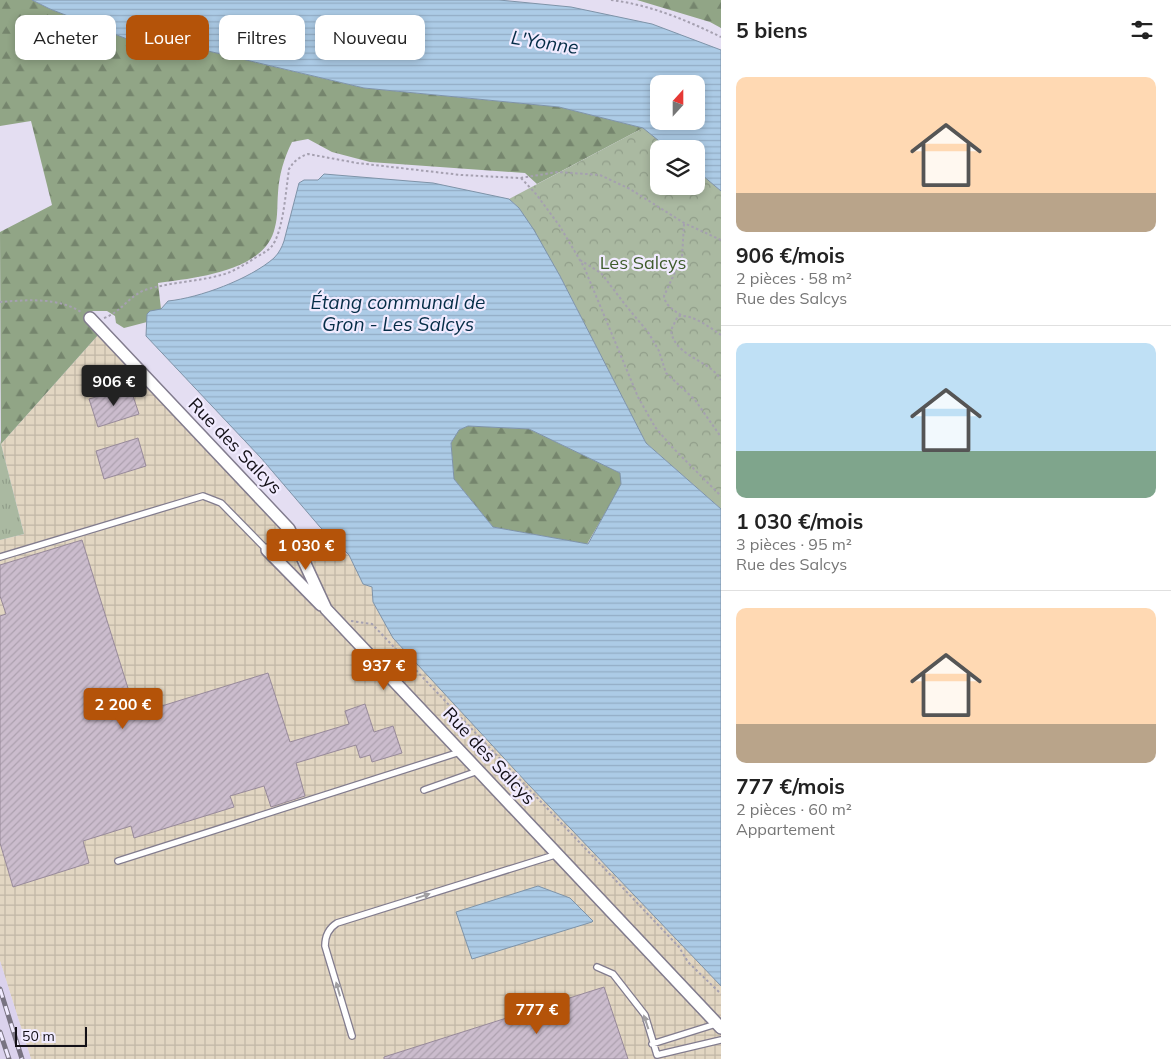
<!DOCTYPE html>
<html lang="fr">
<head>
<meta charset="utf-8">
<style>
  :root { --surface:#fff; --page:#f6f6f6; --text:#222; --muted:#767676; --line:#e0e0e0; --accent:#b45309 }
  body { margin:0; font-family:Mulish,sans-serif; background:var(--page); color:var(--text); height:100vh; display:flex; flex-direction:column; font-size:19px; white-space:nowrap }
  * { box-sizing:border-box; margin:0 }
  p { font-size:16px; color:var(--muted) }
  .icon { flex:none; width:28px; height:28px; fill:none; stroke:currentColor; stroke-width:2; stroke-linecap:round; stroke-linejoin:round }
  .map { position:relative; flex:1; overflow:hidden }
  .panel { display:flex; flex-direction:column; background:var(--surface); width:450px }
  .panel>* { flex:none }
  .hud { position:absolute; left:15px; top:15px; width:475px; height:45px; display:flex; gap:10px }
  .needle { width:32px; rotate:21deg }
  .tools { position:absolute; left:650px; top:75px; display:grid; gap:10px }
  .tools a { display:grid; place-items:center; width:55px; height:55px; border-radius:10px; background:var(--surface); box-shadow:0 2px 8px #0003; font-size:25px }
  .scale { position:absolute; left:15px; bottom:12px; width:72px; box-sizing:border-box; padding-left:5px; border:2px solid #131017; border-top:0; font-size:14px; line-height:18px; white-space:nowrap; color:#131017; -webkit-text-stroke:4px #f1ebff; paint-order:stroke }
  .price { position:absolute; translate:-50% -42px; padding:0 11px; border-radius:5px; background:var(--accent); color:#fff; font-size:16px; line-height:32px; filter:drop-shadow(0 1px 2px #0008) }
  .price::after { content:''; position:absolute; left:50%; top:30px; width:15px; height:11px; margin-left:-8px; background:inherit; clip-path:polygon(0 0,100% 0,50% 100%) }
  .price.active { background:#222; color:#fff }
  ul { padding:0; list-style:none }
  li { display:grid; align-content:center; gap:10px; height:265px; padding:0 15px }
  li+li { border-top:1px solid var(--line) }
  li span { display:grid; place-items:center; height:155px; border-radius:10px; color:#555 }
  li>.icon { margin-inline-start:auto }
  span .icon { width:90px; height:90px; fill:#fffc; stroke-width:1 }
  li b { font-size:21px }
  h2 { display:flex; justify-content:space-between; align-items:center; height:60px; padding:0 15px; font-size:21px }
  .pill { padding:0 18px; border-radius:10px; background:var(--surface); box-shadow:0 2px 8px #0003; font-size:18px; line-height:45px }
  .pill.active { background:var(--accent); color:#fff }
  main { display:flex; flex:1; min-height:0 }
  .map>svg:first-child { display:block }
  .industrial { fill:url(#industrial-grid) }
  .built { fill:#dbd2ed }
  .grass { fill:url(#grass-tufts) }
  .forest { fill:url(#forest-firs) }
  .park { fill:url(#park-crowns) }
  .water { fill:url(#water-rules); stroke:#7e93a8; fill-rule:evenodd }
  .building { fill:url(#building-hatch); stroke:#988a9a }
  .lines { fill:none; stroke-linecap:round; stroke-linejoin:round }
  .lane-casing { stroke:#827c8e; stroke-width:8 }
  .street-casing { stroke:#827c8e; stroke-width:14 }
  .path { stroke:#a5a0b0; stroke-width:2; stroke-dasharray:2.5 2.5; stroke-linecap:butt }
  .lane { stroke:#fff; stroke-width:5.5 }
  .street { stroke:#fff; stroke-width:11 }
  .rail-casing { stroke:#787381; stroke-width:5 }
  .rail { stroke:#f1ebff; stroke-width:3; stroke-dasharray:9; stroke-linecap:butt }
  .oneway { fill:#a19fa2 }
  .labels { text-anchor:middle; stroke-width:4.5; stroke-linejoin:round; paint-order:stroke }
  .park-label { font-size:18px; fill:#3f5c2d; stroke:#f1ebff }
  .street-label { font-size:18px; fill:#131017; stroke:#f1ebff }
  .water-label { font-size:19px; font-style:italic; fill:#052d47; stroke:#f1ebff }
</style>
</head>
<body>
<main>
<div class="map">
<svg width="721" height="1059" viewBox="0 0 721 1059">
  <defs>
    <pattern id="industrial-grid" width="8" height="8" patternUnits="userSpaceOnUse" patternTransform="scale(1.25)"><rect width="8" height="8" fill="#e2d6c2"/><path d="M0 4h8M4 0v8" fill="none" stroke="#c1b7a6"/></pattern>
    <pattern id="grass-tufts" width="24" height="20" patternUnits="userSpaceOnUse" patternTransform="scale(1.25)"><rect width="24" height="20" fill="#aab9a1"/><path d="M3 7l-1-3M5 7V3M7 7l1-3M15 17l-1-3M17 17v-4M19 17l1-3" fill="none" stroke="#919e8a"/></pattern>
    <pattern id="forest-firs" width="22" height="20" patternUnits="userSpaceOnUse" patternTransform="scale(1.25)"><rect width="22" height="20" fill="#91a586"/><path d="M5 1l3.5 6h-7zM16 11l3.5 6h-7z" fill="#75856d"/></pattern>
    <pattern id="park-crowns" width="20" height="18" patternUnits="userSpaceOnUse" patternTransform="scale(1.25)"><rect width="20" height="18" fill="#aab9a1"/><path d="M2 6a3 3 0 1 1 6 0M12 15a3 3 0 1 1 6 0" fill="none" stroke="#919e8a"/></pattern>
    <pattern id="water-rules" width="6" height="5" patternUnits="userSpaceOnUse" patternTransform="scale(1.25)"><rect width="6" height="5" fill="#accbe6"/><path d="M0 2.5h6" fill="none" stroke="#93adc5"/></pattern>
    <pattern id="building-hatch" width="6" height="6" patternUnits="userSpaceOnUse" patternTransform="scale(1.25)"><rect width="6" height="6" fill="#cbbccd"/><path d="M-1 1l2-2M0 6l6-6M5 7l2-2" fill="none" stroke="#ada1af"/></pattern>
  </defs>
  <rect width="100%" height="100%" fill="#e4def2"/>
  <path class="industrial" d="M 99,334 L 287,531 L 349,555 L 363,584 L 372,587 L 373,602 L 393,638 L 528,784 L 721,986 L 721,1059 L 31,1059 L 0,961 L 0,540 L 24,534 L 1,444 Z"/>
  <path class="built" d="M 0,961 L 31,1059 L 0,1059 Z"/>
  <path class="grass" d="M 0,440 L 24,534 L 0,540 Z"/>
  <path class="forest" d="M 0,0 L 32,0 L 50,9 L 140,44 L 187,46 L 364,88 L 559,107 L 643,128 L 537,184 L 525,173 L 370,162 L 332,152 L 308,139 L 292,142 C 284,158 279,175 278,193 C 277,204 278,217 275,227 C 266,272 194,278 158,283 L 161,309 L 147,314 L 147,322 L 124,328 L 116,323 L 115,316 L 107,311 L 92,311 L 90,315 L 99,334 L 1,444 L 0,232 L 52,205 L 31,121 L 0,126 Z
    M 637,0 L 721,0 L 721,28 L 710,22 Z
    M 468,426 L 529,429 L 620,473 L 622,484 L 587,544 L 493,527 L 454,479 L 451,443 L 459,430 Z"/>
  <path class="park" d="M 643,128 L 669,149 L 659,149 L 659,186 L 696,186 L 696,170 L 721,191 L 721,509 L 646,443 L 560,276 L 519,208 L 509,199 Z"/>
  <path class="water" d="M 32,0 L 499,0 L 571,7 L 652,24 L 721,50 L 721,191 L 696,170 L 696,149 L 669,149 L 643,128 L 559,107 L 364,88 L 187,46 L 140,44 L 50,9 ZM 659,84 L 696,84 L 696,121 L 659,121 Z
    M 324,174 L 433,183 L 509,199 L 519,208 L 534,230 L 560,276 L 646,443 L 721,509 L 721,986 L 528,784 L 393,638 L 373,602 L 372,587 L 363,584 L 349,555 L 320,527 L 261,458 L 146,336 L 147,314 L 150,311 L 161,309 L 168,301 C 199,298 250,279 274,258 C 279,253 282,247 284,241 L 299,183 L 304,180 L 318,180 ZM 468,426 L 529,429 L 620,473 L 621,484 L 588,544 L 493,527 L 454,479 L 451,443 L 459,430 Z
    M 538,886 L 570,898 L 593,921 L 592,922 L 472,959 L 456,912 Z"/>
  <path class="building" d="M 130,387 L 139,414 L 98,427 L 89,399 Z
    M 138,438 L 146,466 L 104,479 L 96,451 Z
    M 82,540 L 136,714 L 268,673 L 290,742 L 349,724 L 345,711 L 365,704 L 374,732 L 393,726 L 402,753 L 372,762 L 370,755 L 360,758 L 356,745 L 296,763 L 305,796 L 271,807 L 264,786 L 230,796 L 234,807 L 134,838 L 131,826 L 83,841 L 89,863 L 13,887 L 0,843 L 0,616 L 6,614 L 0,596 L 0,565 Z
    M 604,987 L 628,1059 L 384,1059 L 384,1057 Z"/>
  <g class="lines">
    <defs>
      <path id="lane" d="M 0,557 L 203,496 L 221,503 L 267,550
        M 424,790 L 478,771
        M 118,861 L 460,752
        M 597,967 L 613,974 L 645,1015 L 657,1055 L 721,1040
        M 352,1036 L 325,946 C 325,936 329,928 337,923 L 558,854
        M 652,1044 L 716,1024"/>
      <path id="street" d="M 90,318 L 289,529 L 326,609 L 721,1028
        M 267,550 L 321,605"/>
    </defs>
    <use href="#lane" class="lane-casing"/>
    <use href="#street" class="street-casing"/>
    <path class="path" d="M 611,0 C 651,5 686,20 721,37
      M 521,178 L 536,194 L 559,225 L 584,267 L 638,397 L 655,427 L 672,447 L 721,496
      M 580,260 L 601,273 L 627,307 L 648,332 L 659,351 L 666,373 L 695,400 L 721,437
      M 0,302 C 26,300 58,297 81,312
      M 681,315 C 673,310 665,305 664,296 L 682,257 L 684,224
      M 104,318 C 120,313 129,296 145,290 C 170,282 196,282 221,275 C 233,272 244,265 255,258 C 263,253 271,250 275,241 C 284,223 286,189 289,169 C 294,161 299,157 308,154 L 357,163 L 461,175 L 520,178 L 558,172 L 600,175 L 630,189 L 684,223 L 721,240
      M 721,335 C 709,327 693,314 678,316 L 671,330 C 674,357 709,359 721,380
      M 351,621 L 372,624 L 679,947 L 688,962 L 721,994"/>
    <use href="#lane" class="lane"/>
    <use href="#street" class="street"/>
    <defs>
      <path id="rail" d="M 0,989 L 22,1059
        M 0,1032 L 9,1059"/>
    </defs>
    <use href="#rail" class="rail-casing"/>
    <use href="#rail" class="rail"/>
  </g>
  <defs><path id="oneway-solid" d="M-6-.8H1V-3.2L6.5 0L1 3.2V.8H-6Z" transform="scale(1.25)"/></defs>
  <g class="oneway">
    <use href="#oneway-solid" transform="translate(423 896) rotate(-17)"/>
    <use href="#oneway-solid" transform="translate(338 989) rotate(-106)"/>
    <use href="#oneway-solid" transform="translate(646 1022) rotate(-109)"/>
  </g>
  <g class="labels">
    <g class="park-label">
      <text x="643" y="269">Les Salcys</text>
    </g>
    <g class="street-label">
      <text transform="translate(235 446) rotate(46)" y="6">Rue des Salcys</text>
      <text transform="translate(489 756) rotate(47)" y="6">Rue des Salcys</text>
    </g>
    <g class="water-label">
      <text transform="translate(545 42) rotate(9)" y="7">L'Yonne</text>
      <text x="398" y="309">Étang communal de<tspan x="398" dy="22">Gron - Les Salcys</tspan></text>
    </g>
  </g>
</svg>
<div class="tools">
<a><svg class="needle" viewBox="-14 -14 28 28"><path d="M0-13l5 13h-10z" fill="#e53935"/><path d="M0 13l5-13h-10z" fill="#767676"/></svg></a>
<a><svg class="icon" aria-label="layers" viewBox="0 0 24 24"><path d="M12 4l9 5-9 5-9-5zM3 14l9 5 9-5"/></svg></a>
</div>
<div class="scale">50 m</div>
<b class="price active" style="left:114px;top:407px">906 €</b>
<b class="price" style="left:306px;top:571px">1 030 €</b>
<b class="price" style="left:384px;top:691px">937 €</b>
<b class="price" style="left:123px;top:730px">2 200 €</b>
<b class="price" style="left:537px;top:1035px">777 €</b>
<div class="hud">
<a class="pill">Acheter</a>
<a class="pill active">Louer</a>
<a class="pill">Filtres</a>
<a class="pill">Nouveau</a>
</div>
</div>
<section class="panel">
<h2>5 biens<svg class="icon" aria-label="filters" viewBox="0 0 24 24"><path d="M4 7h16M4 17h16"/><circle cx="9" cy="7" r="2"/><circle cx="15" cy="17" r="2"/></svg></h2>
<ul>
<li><span style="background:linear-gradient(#ffd9b3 75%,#b9a48a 0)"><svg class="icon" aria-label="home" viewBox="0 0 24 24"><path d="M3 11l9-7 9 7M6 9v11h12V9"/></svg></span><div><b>906 €/mois</b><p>2 pièces · 58 m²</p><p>Rue des Salcys</p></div></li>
<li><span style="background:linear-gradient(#bfe0f5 70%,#7fa58c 0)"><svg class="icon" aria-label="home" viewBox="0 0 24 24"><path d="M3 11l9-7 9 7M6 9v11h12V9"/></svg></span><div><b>1 030 €/mois</b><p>3 pièces · 95 m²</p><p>Rue des Salcys</p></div></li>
<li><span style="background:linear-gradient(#ffd9b3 75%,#b9a48a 0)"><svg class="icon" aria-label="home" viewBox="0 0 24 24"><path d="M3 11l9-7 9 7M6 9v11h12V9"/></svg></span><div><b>777 €/mois</b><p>2 pièces · 60 m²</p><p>Appartement</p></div></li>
</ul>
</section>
</main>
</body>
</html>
